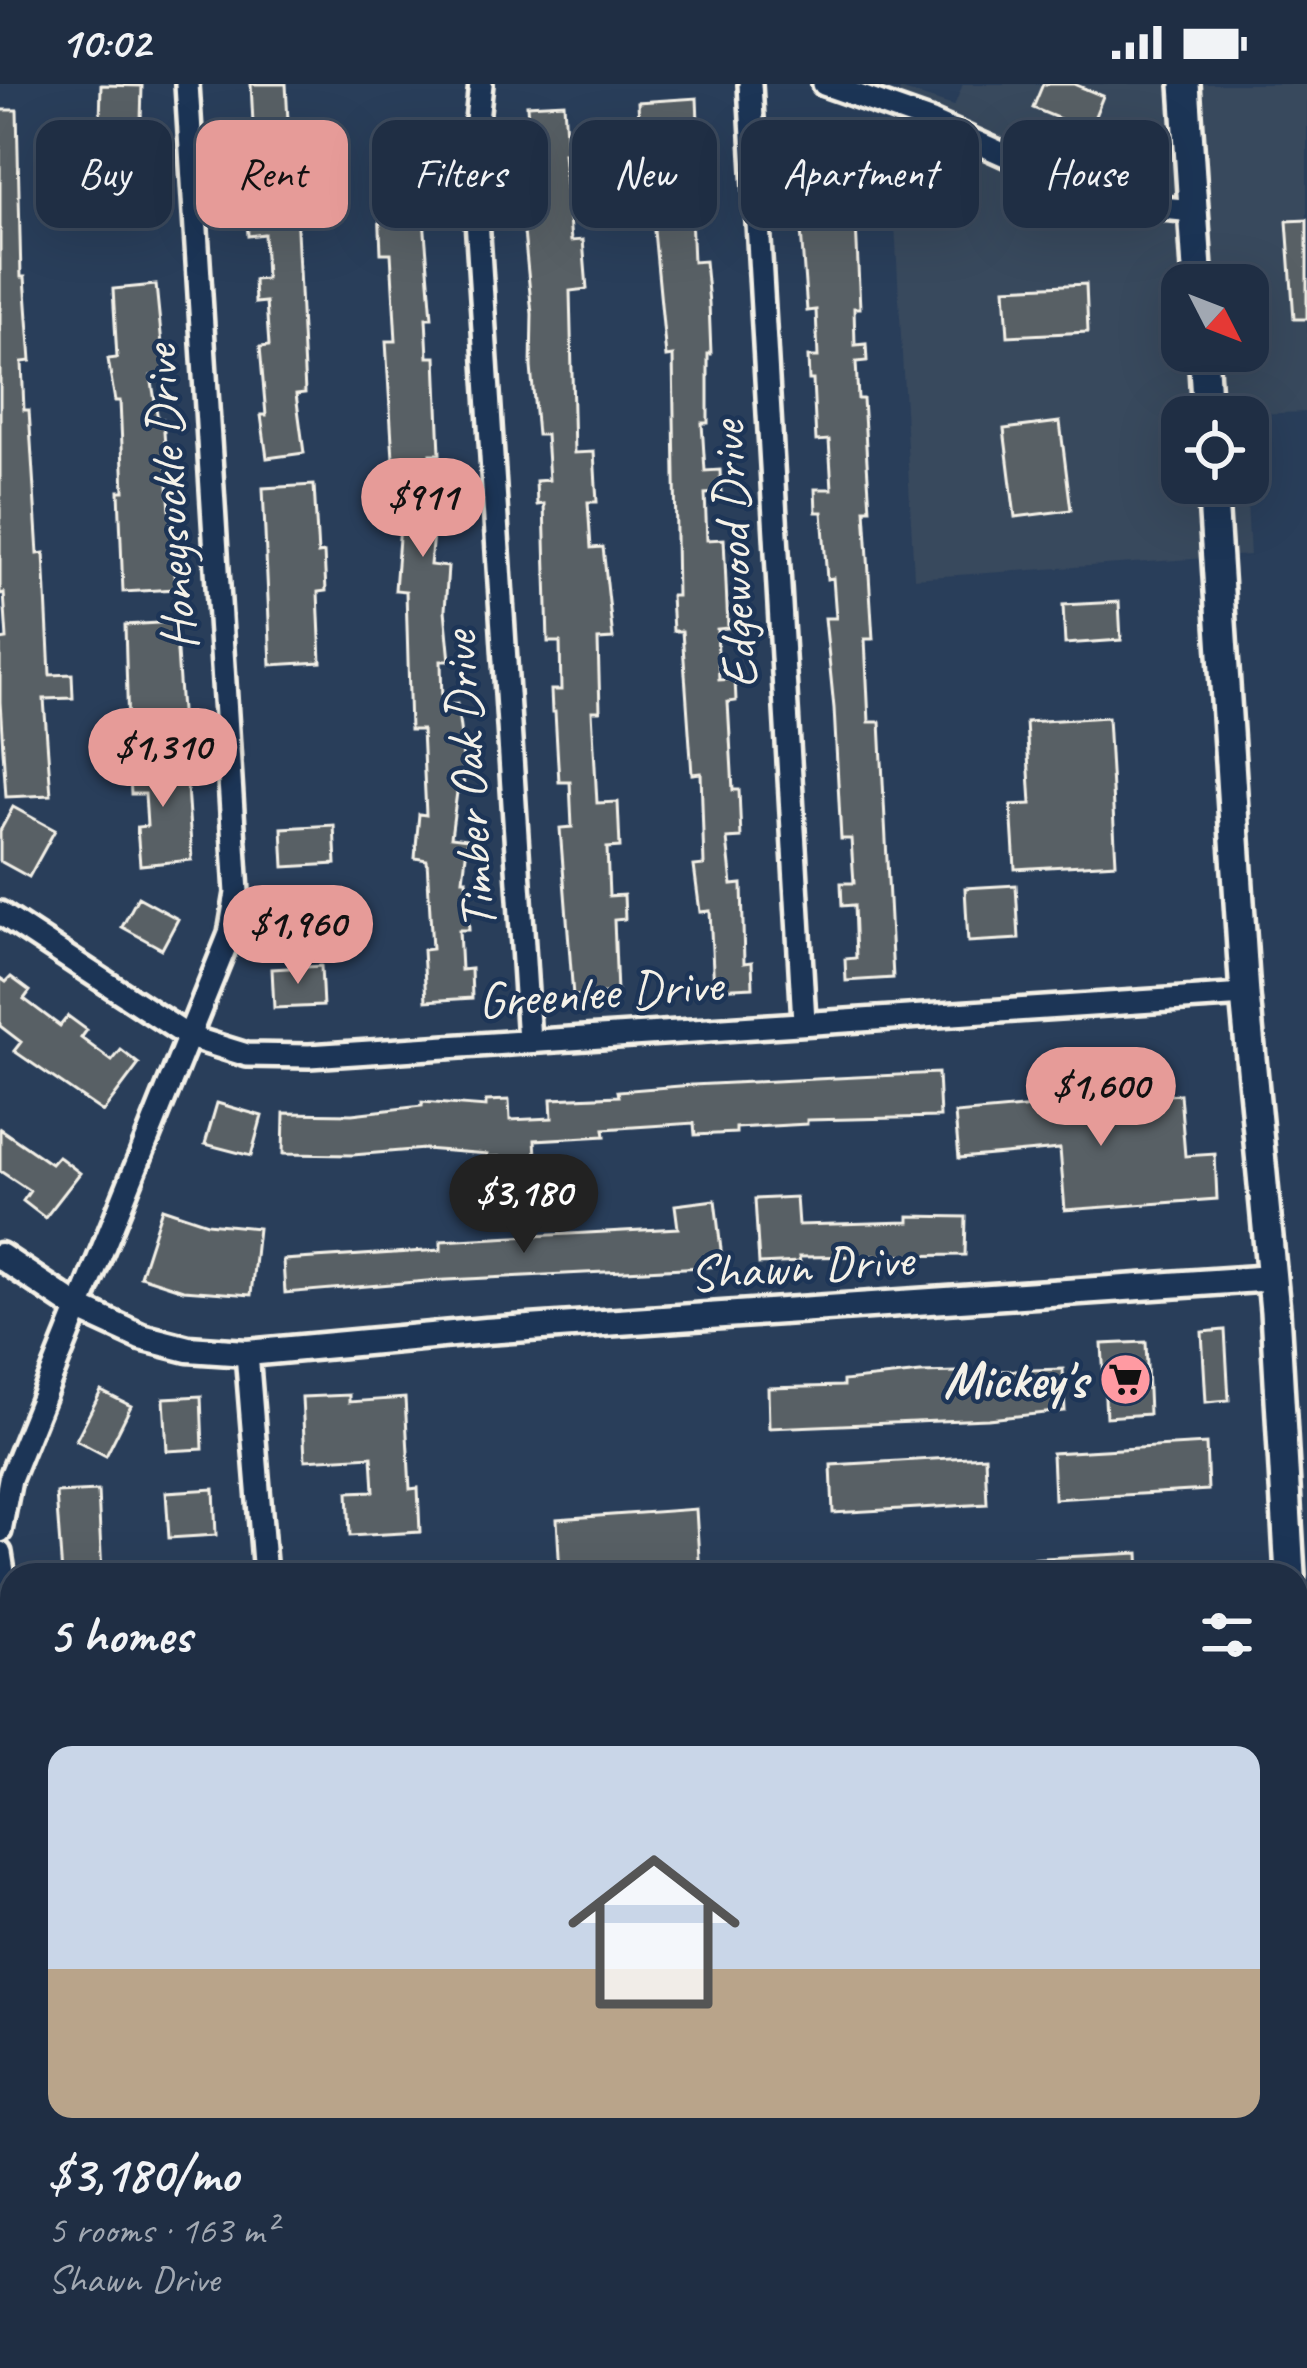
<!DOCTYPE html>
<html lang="en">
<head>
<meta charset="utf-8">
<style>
  :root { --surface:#1f2e44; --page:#27364b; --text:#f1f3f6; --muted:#a1a8b2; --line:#3c4a5d; --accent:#e69b98 }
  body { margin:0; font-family:Caveat,sans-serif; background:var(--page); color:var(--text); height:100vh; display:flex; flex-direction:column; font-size:45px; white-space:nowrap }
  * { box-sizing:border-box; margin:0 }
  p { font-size:39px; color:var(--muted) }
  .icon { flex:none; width:66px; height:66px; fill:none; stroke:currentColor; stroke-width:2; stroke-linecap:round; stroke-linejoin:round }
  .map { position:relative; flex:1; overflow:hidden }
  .sheet { position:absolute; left:0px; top:1479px; width:1308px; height:807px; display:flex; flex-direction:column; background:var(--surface); border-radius:36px 36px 0 0; box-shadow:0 12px 48px #0002,0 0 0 3px var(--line) }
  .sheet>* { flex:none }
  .hud { position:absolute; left:36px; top:36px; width:1236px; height:108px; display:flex; gap:24px }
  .needle { width:78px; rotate:132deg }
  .fabs { position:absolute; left:1161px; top:180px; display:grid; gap:24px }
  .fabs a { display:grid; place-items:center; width:108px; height:108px; border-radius:24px; background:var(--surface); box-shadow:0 12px 48px #0002,0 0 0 3px var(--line); font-size:60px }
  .price { position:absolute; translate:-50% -102px; padding:0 27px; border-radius:42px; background:var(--accent); color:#111; font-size:39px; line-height:78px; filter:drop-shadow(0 3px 6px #0008) }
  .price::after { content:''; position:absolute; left:50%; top:72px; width:36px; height:27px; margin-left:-18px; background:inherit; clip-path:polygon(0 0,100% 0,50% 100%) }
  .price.current { background:#222; color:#fff }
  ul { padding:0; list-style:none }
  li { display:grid; align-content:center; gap:24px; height:636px; padding:0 48px }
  li span { display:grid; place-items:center; height:372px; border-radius:24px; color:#555 }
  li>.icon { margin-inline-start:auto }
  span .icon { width:216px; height:216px; fill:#fffc; stroke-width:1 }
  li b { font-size:51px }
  h2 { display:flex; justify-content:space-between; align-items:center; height:144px; padding:0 48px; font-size:51px }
  .tag { padding:0 42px; border-radius:24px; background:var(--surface); box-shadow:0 12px 48px #0002,0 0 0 3px var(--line); font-size:42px; line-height:108px }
  .tag.current { background:var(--accent); color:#111 }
  .status { display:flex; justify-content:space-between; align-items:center; height:84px; padding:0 60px; background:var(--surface); direction:ltr }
  .status svg { height:33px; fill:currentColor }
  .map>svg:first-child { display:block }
  .built { fill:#37485d; fill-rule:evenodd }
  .building { fill:#596065; stroke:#f4f1e8; stroke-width:3 }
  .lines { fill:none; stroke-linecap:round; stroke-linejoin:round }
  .minor-casing { stroke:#f4f1e8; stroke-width:30 }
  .tertiary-casing { stroke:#f4f1e8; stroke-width:33 }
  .secondary-casing { stroke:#f4f1e8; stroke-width:36 }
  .motorway-casing { stroke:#f4f1e8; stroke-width:45 }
  .minor { stroke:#1d3557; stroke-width:21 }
  .tertiary { stroke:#1d3557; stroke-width:24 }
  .secondary { stroke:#1d3557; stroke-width:27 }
  .motorway { stroke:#1d3557; stroke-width:36 }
  .motorway-bridge-casing { stroke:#f4f1e8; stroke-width:45; stroke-linecap:butt }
  .motorway-bridge { stroke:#1d3557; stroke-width:36 }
  .labels { text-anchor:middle; stroke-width:9; stroke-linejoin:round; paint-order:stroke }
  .street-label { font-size:51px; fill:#f4f1e8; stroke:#1d3557 }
  .poi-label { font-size:51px; font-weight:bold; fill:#f4f1e8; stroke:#1d3557; text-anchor:end }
</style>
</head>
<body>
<div class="status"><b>10:02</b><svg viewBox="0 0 49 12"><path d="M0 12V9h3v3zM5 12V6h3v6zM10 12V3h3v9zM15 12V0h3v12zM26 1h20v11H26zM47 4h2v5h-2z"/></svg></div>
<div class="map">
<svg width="1307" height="2284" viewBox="0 0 1307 2284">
  <rect width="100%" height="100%" fill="#293e5a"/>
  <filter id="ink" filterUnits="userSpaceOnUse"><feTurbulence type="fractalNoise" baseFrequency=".00833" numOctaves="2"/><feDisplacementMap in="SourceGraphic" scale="24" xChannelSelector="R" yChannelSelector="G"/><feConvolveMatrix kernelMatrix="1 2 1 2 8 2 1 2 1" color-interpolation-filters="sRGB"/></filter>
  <g filter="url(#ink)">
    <path class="built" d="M 963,0 L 1307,0 L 1307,328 L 1182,333 L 1182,399 L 1246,399 L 1250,471 L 914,494 L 890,48 L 900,5 L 954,22 ZM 1182,201 L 1248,201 L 1248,267 L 1182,267 Z"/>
    <path class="building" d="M 251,0 L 286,0 L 288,37 L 253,39 Z
      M 1043,0 L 1074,0 L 1103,12 L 1089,47 L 1033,24 Z
      M 101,1 L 142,2 L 140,72 L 148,71 L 150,109 L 98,112 Z
      M 697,14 L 698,38 L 685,39 L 691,109 L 701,108 L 703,130 L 691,131 L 693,178 L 705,177 L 709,219 L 711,270 L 708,270 L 708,339 L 702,339 L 705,387 L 720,386 L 721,409 L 705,410 L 707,456 L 724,455 L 728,544 L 717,545 L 719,596 L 735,595 L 736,617 L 728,618 L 733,706 L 739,706 L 741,754 L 727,755 L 732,801 L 742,800 L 744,879 L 752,878 L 753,903 L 714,905 L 710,827 L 700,828 L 694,782 L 704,781 L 701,689 L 692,690 L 682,547 L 673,547 L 671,512 L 677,512 L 673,272 L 666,273 L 653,136 L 647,136 L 644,110 L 656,109 L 650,58 L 640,59 L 638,18 Z
      M 564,19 L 567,69 L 563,69 L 571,157 L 583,156 L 587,205 L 570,207 L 574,369 L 594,368 L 597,418 L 588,418 L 591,464 L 603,463 L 613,555 L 598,556 L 600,627 L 592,627 L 597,719 L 618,718 L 620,763 L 607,764 L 609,812 L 624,811 L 625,835 L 614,836 L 617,909 L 573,912 L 560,744 L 572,743 L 570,698 L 559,698 L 555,628 L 552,628 L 551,606 L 561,606 L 560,558 L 548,558 L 544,420 L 537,421 L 536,397 L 549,396 L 546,351 L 537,351 L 531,283 L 532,230 L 519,96 L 520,50 L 529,49 L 527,21 Z
      M 0,26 L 17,26 L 21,193 L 25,193 L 31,277 L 22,278 L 24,326 L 29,326 L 38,470 L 44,469 L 50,591 L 72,590 L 73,614 L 44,615 L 51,711 L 6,713 L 0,618 L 0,556 L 7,555 L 4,509 L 0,510 Z
      M 846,49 L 849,119 L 855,118 L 860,224 L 854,224 L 855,261 L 866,260 L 867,277 L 856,278 L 858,315 L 863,315 L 870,425 L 865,425 L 873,555 L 865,555 L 869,638 L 880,638 L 893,894 L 846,897 L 845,875 L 856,874 L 854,821 L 842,822 L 841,799 L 854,799 L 851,755 L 841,755 L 834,624 L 825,534 L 836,534 L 833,494 L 827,495 L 822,428 L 816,428 L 815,405 L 832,405 L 829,356 L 816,357 L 813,296 L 809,296 L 808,273 L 818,273 L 816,226 L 807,227 L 794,52 Z
      M 415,51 L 416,79 L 428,78 L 429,98 L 421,98 L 432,234 L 426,234 L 428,273 L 436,273 L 440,370 L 431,370 L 433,413 L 444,413 L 445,438 L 434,439 L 430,481 L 448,483 L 445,526 L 450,577 L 441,577 L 442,621 L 457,620 L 462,660 L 464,708 L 457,708 L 451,753 L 468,755 L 463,795 L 466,795 L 469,846 L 459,846 L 461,886 L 471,885 L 472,914 L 426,917 L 423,866 L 432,865 L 427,776 L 415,774 L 419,730 L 426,731 L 422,646 L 410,646 L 406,507 L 395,506 L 400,441 L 391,441 L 389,392 L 394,392 L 386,257 L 396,257 L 391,169 L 381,169 L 379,122 L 382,122 L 378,53 Z
      M 270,52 L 290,70 L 277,84 L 283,89 L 266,108 L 240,85 Z
      M 946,86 L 948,127 L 921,129 L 919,88 Z
      M 296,125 L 305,309 L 296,310 L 304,369 L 267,374 L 261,331 L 266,331 L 260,263 L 269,262 L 266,218 L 255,219 L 254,196 L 266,195 L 264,150 L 248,152 L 247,129 Z
      M 1307,136 L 1307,235 L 1294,235 L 1287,137 Z
      M 1086,200 L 1088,248 L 1008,252 L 1005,204 Z
      M 156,201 L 165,290 L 151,292 L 158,336 L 163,335 L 176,505 L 123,508 L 119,407 L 124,407 L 120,317 L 115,317 L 108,275 L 117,274 L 113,205 Z
      M 1060,338 L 1071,426 L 1015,433 L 1004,345 Z
      M 314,401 L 318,470 L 324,469 L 326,507 L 318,508 L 321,578 L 271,581 L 263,404 Z
      M 1119,518 L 1121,556 L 1065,560 L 1063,521 Z
      M 175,538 L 182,642 L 128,645 L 125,541 Z
      M 1108,633 L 1116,779 L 1015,785 L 1011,721 L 1031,720 L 1026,638 Z
      M 185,674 L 192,776 L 140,781 L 137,743 L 147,742 L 145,710 L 131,710 L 129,678 Z
      M 13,723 L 55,746 L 29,793 L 0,777 L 0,747 Z
      M 334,741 L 336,780 L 284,783 L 282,744 Z
      M 1016,801 L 1019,855 L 968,858 L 965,804 Z
      M 341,812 L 342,845 L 286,848 L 285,815 Z
      M 138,813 L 178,835 L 162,865 L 122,843 Z
      M 321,882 L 323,922 L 274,924 L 272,885 Z
      M 11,893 L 30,907 L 24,915 L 60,942 L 68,932 L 87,946 L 81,954 L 112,977 L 121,966 L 139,980 L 103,1028 L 14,967 L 21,958 L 0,942 L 0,894 L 6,898 Z
      M 938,989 L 940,1033 L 807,1036 L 807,1040 L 736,1044 L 736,1049 L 695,1051 L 694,1039 L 604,1045 L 605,1052 L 535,1056 L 536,1072 L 487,1073 L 487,1070 L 424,1065 L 353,1071 L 283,1070 L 284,1029 L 352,1030 L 422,1022 L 422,1018 L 486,1023 L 486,1017 L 509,1016 L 510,1036 L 552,1034 L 551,1015 L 619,1012 L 618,1007 L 692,1001 Z
      M 1180,1010 L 1185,1072 L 1215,1070 L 1217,1115 L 1065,1126 L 1060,1065 L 959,1074 L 955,1030 Z
      M 217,1019 L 262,1032 L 251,1072 L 205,1060 Z
      M 0,1045 L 51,1080 L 58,1072 L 80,1089 L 45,1134 L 23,1117 L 30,1107 L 0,1087 Z
      M 796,1113 L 798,1141 L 909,1138 L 909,1132 L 966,1133 L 965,1171 L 799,1173 L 800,1178 L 759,1180 L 755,1115 Z
      M 715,1116 L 723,1182 L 427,1197 L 285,1209 L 283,1176 L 441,1166 L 441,1157 L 678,1144 L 675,1121 Z
      M 162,1124 L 207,1139 L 258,1144 L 251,1211 L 183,1206 L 140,1192 Z
      M 1225,1246 L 1229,1316 L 1206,1318 L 1202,1248 Z
      M 1146,1258 L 1149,1330 L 1106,1333 L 1102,1260 Z
      M 1063,1285 L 1065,1327 L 988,1335 L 769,1344 L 768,1304 L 843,1302 L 843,1297 L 921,1289 Z
      M 101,1307 L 131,1322 L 106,1372 L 76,1356 Z
      M 349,1311 L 349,1318 L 405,1314 L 410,1405 L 418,1404 L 420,1448 L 350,1452 L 348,1408 L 374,1407 L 372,1372 L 305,1376 L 302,1313 Z
      M 201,1312 L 203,1365 L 167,1367 L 164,1314 Z
      M 1206,1360 L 1208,1406 L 1054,1415 L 1052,1369 Z
      M 985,1372 L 987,1420 L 833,1429 L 831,1381 Z
      M 214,1405 L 216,1451 L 169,1454 L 166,1408 Z
      M 98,1407 L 102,1491 L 62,1491 L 56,1409 Z
      M 696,1425 L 700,1491 L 560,1491 L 557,1435 Z
      M 1139,1469 L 1140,1491 L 1026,1491 L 1025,1475 Z"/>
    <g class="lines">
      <defs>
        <path id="minor" d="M 481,0 L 473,72 L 529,957
          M 750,0 L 804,937
          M 824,0 L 932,38 L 1112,119 L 1193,127
          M 0,829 L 189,953 L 247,971 L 309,972 L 1245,911
          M 247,1269 L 265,1491
          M 0,1447 L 10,1395 L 230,850 L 237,809 L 187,0
          M 0,1469 L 12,1545
          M 1296,1589 L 1307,1589
          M 0,1877 L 12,1868"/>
        <path id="tertiary" d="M 0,1172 L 78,1224 L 141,1253 L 188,1265 L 247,1269 L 485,1247 L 1273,1194"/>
        <path id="secondary" d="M 1185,0 L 1198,201
          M 1203,267 L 1207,333
          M 1212,399 L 1245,911 L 1275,1227 L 1290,1491
          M 1296,1763 L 1299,1782 L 1296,1835
          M 1296,1888 L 1307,1884
          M 1307,2072 L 1297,2140 L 1307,2172
          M 1209,2274 L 1212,2284
          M 141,2284 L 168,2274
          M 1148,2284 L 1156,2274
          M 1232,2284 L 1237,2274
          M 1295,2284 L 1307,2280"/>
        <path id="motorway" d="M 1296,2028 L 1307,2024
          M 313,2284 L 368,2274
          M 524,2284 L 554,2274
          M 788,2284 L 818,2274"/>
      </defs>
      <use href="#minor" class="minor-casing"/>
      <use href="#tertiary" class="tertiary-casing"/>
      <use href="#secondary" class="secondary-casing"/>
      <use href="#motorway" class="motorway-casing"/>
      <use href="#minor" class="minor"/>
      <use href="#tertiary" class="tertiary"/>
      <use href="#secondary" class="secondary"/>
      <use href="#motorway" class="motorway"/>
      <defs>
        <path id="motorway-bridge" d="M 1296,2118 L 1307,2114"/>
      </defs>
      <use href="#motorway-bridge" class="motorway-bridge-casing"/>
      <use href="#motorway-bridge" class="motorway-bridge"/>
    </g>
  </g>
  <defs>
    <symbol id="supermarket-disc" viewBox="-11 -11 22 22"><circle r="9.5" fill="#ff9aa2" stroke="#1d3557"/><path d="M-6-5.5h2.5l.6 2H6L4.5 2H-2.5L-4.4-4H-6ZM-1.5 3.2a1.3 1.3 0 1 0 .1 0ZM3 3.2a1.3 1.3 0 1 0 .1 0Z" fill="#111"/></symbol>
  </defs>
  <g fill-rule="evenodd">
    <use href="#supermarket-disc" x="1096" y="1266" width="59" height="59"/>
  </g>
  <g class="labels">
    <g class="street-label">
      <text transform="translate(168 414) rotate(-94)" y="18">Honeysuckle Drive</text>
      <text transform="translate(732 471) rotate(-93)" y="18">Edgewood Drive</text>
      <text transform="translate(467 697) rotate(-94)" y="18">Timber Oak Drive</text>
      <text transform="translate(600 907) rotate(-4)" y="18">Greenlee Drive</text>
      <text transform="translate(801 1181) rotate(-4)" y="18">Shawn Drive</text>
    </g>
    <g class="poi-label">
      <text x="1087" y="1313">Mickey's</text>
    </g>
  </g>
</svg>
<div class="fabs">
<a><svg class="needle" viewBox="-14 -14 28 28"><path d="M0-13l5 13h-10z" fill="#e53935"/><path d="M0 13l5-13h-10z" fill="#a1a8b2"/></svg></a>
<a><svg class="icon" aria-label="locate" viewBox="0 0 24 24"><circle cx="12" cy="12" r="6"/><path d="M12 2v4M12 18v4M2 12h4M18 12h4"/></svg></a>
</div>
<b class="price" style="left:423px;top:476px">$911</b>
<b class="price" style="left:163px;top:726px">$1,310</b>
<b class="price" style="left:298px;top:903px">$1,960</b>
<b class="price" style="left:1101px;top:1065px">$1,600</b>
<b class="price current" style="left:524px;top:1172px">$3,180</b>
<div class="hud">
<a class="tag">Buy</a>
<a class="tag current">Rent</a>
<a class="tag">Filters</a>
<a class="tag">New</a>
<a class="tag">Apartment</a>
<a class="tag">House</a>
</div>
<section class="sheet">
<h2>5 homes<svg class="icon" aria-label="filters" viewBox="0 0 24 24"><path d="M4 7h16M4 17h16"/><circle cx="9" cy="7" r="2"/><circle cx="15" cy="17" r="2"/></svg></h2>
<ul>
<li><span style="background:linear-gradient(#c9d6e8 60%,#b9a48a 0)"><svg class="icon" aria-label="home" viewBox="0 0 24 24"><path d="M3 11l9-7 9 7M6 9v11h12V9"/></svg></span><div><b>$3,180/mo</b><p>5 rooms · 163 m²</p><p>Shawn Drive</p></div></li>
</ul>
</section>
</div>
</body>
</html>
